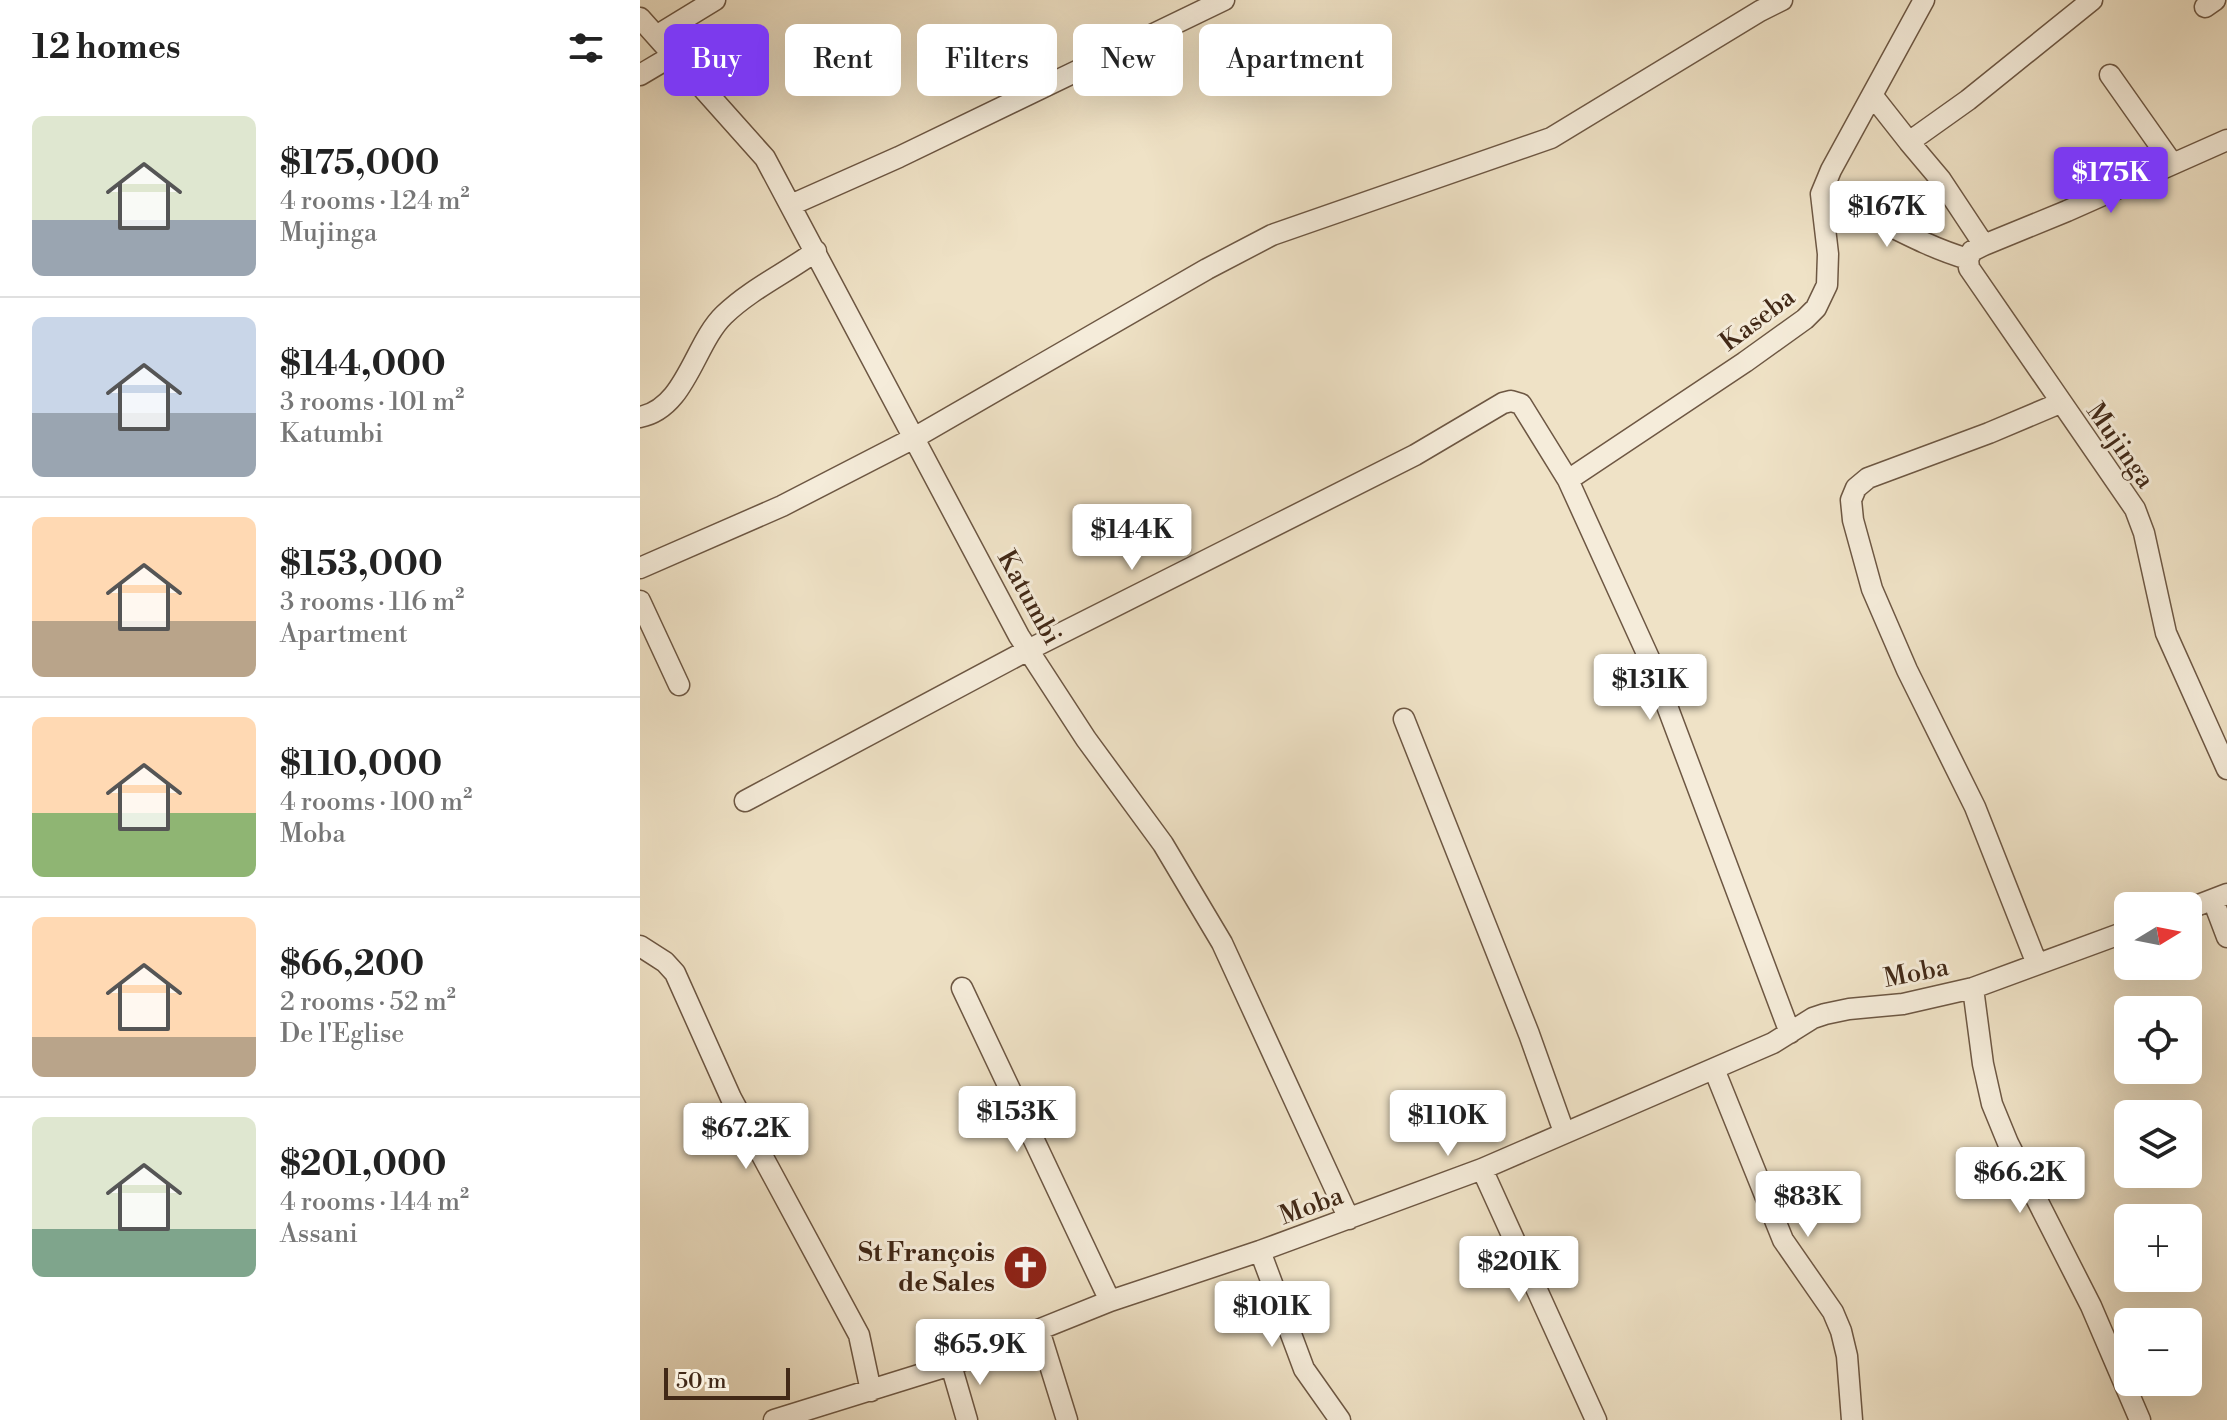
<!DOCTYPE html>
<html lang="en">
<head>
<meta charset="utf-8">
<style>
  :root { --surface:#fff; --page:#f6f6f6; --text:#222; --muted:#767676; --line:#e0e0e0; --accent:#7c3aed }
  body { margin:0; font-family:"Libre Bodoni",serif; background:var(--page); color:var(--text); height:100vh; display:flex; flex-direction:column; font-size:30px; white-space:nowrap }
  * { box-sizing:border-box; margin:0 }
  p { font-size:26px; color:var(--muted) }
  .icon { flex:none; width:44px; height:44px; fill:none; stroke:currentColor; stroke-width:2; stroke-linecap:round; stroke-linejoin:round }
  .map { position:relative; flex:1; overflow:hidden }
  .details { display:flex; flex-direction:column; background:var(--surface); width:640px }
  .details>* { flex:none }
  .banner { position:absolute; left:24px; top:24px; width:760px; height:72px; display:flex; gap:16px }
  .needle { width:52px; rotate:80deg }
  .fabs { position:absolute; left:1474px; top:892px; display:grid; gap:16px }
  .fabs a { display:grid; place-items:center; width:88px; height:88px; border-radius:12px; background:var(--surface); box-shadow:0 8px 32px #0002; font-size:40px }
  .scale { position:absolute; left:24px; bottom:20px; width:126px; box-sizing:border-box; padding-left:8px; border:4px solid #422917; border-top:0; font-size:22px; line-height:28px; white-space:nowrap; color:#422917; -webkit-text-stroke:6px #f5ecda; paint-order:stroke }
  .price { position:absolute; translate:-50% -68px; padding:0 18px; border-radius:8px; background:#fff; color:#222; font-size:26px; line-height:52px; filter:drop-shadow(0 2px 4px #0008) }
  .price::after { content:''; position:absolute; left:50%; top:48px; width:24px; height:18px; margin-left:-12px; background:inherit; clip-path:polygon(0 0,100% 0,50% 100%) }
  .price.active { background:var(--accent); color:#fff }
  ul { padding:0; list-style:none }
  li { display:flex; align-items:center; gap:24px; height:200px; padding:0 32px }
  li+li { border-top:2px solid var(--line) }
  li span { display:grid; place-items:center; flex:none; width:224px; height:160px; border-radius:12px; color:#555 }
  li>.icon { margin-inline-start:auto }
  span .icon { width:96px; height:96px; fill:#fffc; stroke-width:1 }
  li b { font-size:34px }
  h2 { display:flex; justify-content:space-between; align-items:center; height:96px; padding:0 32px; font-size:34px }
  .pill { padding:0 28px; border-radius:12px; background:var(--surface); box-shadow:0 8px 32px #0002; font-size:28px; line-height:72px }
  .pill.active { background:var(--accent); color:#fff }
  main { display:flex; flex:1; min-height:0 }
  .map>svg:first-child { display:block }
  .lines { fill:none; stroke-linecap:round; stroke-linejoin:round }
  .minor-casing { stroke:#6d5743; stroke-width:23 }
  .minor { stroke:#f5ecda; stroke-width:20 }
  .labels { text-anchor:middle; stroke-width:6; stroke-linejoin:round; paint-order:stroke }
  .street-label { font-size:26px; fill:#422917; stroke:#f5ecda }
  .poi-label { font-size:26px; font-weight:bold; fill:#422917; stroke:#f5ecda; text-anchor:end }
</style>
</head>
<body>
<main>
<section class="details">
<h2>12 homes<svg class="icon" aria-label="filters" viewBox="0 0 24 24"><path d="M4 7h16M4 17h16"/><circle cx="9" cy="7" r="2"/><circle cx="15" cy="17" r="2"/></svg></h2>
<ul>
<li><span style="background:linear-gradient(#dfe7d0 65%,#9aa5b1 0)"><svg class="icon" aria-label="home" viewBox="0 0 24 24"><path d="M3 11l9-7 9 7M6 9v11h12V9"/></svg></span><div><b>$175,000</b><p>4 rooms · 124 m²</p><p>Mujinga</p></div></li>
<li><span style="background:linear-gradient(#c9d6e8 60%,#9aa5b1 0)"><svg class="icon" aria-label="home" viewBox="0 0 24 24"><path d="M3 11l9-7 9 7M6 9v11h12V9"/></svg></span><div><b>$144,000</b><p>3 rooms · 101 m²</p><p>Katumbi</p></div></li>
<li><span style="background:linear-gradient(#ffd9b3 65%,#b9a48a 0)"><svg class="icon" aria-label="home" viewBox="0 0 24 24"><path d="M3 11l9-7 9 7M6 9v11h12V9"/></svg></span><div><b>$153,000</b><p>3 rooms · 116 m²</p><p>Apartment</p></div></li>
<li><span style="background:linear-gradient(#ffd9b3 60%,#8fb573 0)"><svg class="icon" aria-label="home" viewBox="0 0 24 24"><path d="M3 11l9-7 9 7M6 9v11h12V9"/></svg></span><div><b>$110,000</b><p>4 rooms · 100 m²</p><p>Moba</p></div></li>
<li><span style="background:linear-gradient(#ffd9b3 75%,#b9a48a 0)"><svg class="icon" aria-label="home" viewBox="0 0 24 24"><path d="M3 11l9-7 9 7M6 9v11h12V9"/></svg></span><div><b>$66,200</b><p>2 rooms · 52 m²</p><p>De l'Eglise</p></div></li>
<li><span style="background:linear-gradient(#dfe7d0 70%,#7fa58c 0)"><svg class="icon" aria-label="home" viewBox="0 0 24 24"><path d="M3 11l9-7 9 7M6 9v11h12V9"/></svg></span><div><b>$201,000</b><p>4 rooms · 144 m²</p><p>Assani</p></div></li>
</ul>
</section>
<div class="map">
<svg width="1587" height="1420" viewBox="0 0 1587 1420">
  <rect width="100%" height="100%" fill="#efe2c6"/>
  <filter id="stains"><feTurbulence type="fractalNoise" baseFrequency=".0025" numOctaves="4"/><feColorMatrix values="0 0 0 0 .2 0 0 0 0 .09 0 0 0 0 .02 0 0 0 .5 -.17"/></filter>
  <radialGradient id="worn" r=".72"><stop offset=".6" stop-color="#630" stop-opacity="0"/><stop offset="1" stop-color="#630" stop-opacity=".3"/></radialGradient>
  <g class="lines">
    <defs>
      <path id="minor" d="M 1565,7 L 1575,0
        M 0,18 L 125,158 L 379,636 L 446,739 L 523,844 L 582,943 L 709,1219
        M 16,36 L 75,0
        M 0,75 L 32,56
        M 1470,75 L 1532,163
        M 1232,95 L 1269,142 L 1328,100 L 1452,0
        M 1269,142 L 1301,180 L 1344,245
        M 1181,194 C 1231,213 1276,244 1328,259
        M 151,205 L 259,157 L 584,0
        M 1328,259 L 1329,268 L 1495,509 L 1504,533 L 1526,633 L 1587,769
        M 1328,259 L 1332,251 L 1344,245 L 1427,211 L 1587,140
        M 0,417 C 46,408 54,344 84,315 C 111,289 146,273 176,251
        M 928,480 L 1105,362 L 1165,319 L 1176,308 L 1187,285 L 1188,254 L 1181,194 L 1191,170 L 1284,0
        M 0,568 L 142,506 L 274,438 L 567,269 L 632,235 L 911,138 L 1120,11 L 1142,0
        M 0,601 L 39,685
        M 764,719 L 889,1034 L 924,1132
        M 105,801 L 388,650 L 775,455 L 863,403 L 871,401 L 881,404 L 928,480 L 1009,658 L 1150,1033
        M 1573,900 L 1587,937
        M 1548,909 L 1587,894
        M 0,946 L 25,962 L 35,973 L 91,1098 L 219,1335 L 231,1391
        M 1397,964 L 1335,807 L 1267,670 L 1232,589 L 1213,520 L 1211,500 L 1216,488 L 1228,478 L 1349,433 L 1420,403
        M 322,988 L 470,1301
        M 1333,988 L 1343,1064 L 1352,1104 L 1368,1143 L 1451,1306 L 1500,1420
        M 1074,1069 L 1143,1240 L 1193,1312 L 1201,1331 L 1207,1356 L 1212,1420
        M 842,1169 L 956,1420
        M 620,1251 L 664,1369 L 700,1420
        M 399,1330 L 427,1420
        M 311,1365 L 327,1420
        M 134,1420 L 311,1365 L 470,1301 L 620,1251 L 842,1169 L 1133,1043 L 1173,1018 L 1185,1014 L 1209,1009 L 1263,1004 L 1333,988 L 1488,931"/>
    </defs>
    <use href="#minor" class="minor-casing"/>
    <use href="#minor" class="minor"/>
  </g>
  <defs>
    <symbol id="church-disc" viewBox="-11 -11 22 22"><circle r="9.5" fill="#8f2418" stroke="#f5ecda"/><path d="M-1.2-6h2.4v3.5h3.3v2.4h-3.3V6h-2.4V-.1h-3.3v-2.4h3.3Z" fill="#fff"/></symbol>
  </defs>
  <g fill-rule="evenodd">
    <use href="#church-disc" x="360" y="1242" width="51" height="51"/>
  </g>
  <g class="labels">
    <g class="street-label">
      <text transform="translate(1117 319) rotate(-37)" y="9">Kaseba</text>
      <text transform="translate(1481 445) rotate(55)" y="9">Mujinga</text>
      <text transform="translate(390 597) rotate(61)" y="9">Katumbi</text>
      <text transform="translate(1276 972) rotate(-11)" y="9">Moba</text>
      <text transform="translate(671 1205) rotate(-20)" y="9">Moba</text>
    </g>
    <g class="poi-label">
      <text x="355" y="1261">St François<tspan x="355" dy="30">de Sales</tspan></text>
    </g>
  </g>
  <rect width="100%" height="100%" filter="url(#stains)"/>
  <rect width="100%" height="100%" fill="url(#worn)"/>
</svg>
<div class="fabs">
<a><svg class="needle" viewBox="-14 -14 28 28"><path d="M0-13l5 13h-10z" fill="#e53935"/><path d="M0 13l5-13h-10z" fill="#767676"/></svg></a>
<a><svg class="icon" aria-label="locate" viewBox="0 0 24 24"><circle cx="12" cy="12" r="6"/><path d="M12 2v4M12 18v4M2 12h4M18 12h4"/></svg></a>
<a><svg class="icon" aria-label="layers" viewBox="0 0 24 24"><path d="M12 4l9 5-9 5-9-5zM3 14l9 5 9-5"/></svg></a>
<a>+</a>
<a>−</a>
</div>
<div class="scale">50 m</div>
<b class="price active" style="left:1471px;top:215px">$175K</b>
<b class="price" style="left:1247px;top:249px">$167K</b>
<b class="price" style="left:492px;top:572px">$144K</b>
<b class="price" style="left:1010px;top:722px">$131K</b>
<b class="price" style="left:377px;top:1154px">$153K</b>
<b class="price" style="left:808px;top:1158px">$110K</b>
<b class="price" style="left:106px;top:1171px">$67.2K</b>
<b class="price" style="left:1380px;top:1215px">$66.2K</b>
<b class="price" style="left:1168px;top:1239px">$83K</b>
<b class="price" style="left:879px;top:1304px">$201K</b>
<b class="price" style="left:632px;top:1349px">$101K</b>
<b class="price" style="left:340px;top:1387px">$65.9K</b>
<div class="banner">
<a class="pill active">Buy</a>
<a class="pill">Rent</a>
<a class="pill">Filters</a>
<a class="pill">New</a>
<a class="pill">Apartment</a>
</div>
</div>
</main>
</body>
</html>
